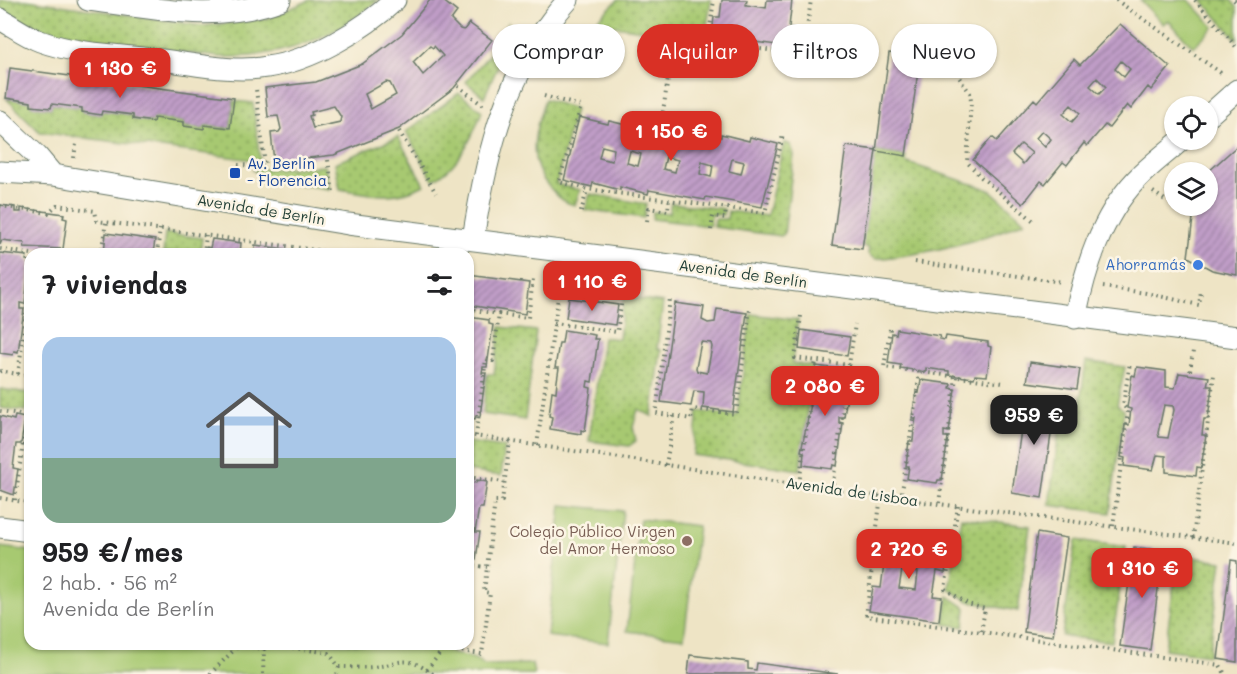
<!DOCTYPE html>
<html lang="es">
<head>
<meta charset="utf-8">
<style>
  :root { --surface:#fff; --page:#f2f2f2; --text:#202124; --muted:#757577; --accent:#d93025 }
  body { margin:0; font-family:Mali,sans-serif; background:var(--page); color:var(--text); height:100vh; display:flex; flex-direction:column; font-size:22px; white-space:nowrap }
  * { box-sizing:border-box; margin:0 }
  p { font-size:20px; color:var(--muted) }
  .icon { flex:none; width:33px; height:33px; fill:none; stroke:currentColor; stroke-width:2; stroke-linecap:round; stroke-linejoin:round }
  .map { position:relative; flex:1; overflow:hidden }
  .details { position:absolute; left:24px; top:248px; width:450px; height:402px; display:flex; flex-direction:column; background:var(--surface); border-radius:18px; box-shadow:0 2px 4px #0004 }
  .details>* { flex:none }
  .banner { position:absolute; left:492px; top:24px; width:570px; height:54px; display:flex; gap:12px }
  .fabs { position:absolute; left:1164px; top:96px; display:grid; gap:12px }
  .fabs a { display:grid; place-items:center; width:54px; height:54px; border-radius:50%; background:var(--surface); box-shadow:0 2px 4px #0004; font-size:30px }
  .price { position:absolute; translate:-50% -51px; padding:0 14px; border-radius:12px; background:var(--accent); color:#fff; font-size:20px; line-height:39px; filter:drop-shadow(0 2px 3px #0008) }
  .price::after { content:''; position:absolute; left:50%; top:36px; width:18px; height:14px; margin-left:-9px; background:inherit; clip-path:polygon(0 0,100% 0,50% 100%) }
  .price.current { background:#222; color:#fff }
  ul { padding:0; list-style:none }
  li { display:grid; align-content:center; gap:12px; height:318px; padding:0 18px }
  li span { display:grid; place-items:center; height:186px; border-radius:18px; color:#555 }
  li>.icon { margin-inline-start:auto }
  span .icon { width:108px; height:108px; fill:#fffc; stroke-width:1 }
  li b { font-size:26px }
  h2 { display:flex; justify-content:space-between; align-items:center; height:72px; padding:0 18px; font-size:26px }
  .tag { padding:0 21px; border-radius:27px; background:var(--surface); box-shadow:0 2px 4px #0004; font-size:21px; line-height:54px }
  .tag.current { background:var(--accent); color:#fff }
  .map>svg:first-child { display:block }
  .grass { fill:url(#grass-dots); stroke:#638352; stroke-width:1.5 }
  .park { fill:#a7c971; stroke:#638352; stroke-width:1.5 }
  .building { fill:url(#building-hatch); fill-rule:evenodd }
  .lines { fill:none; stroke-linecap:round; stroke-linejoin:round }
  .minor-casing { stroke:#677767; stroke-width:23 }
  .path { stroke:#677767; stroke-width:4; stroke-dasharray:1.5 4.5; stroke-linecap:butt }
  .minor { stroke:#fff; stroke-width:21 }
  .transit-dot { fill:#1a4fb4; stroke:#fcf5e5; stroke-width:2 }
  .shop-dot { fill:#3f7fe0; stroke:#fcf5e5; stroke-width:2 }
  .education-dot { fill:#8d6e63; stroke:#fcf5e5; stroke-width:2 }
  .labels { text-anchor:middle; stroke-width:5; stroke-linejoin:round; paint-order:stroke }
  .transit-label { font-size:15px; fill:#164399; stroke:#fcf5e5; text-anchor:start }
  .street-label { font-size:15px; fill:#1f3d34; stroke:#fcf5e5 }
  .shop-label { font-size:15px; fill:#366cbe; stroke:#fcf5e5; text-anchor:end }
  .education-label { font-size:15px; fill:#785e54; stroke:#fcf5e5; text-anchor:end }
</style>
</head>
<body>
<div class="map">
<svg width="1237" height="674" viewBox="0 0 1237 674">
  <defs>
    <pattern id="grass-dots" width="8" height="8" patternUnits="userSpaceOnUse" patternTransform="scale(1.5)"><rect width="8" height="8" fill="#a7c971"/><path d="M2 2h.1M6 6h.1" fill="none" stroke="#87a45e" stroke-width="1.8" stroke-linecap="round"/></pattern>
    <pattern id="building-hatch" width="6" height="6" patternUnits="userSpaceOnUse" patternTransform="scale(1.5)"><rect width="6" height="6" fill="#c09dc7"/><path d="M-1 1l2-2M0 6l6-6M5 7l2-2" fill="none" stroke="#9b81a2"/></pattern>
  </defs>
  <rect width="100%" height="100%" fill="#fcf5e5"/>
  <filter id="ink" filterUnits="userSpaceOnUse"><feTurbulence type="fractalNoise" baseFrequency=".0167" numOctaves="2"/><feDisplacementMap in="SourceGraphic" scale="12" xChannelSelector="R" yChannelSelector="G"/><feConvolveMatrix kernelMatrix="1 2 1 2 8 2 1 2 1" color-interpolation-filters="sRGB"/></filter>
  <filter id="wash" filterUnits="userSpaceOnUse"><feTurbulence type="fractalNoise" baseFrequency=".008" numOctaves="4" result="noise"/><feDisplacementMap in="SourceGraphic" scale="24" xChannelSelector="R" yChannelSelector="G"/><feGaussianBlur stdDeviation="1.35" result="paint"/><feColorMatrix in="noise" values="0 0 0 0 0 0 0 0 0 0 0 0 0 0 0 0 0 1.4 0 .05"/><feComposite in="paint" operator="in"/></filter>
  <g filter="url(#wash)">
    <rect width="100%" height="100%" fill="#eee4c5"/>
    <path class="grass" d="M 0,0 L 26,0 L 203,26 L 266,19 L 310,0 L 378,0 C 334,39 280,58 220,57 L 58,37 L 32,27 L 0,9 Z
      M 618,0 L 711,0 L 705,39 L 594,23 Z
      M 1202,0 L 1231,0 L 1237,7 L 1237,40 Z
      M 508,23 L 510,40 L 484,97 L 466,82 L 493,50 Z
      M 459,93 L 482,111 C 473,137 459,167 433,180 L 406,132 Z
      M 6,98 L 31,102 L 31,106 L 51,108 L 52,104 L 82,108 L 82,112 L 101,115 L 102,111 L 133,115 L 133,119 L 152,122 L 154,118 L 184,122 L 184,126 L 204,129 L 204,125 L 230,128 L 234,101 L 253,103 L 260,161 L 40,132 Z
      M 545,99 L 575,109 L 556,184 L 580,190 L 575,205 C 565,204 558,197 552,190 C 525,163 534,131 545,99 Z
      M 398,137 L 424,185 C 395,201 370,194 340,189 L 335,163 Z
      M 784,142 L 791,145 L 794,155 L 784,234 L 781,236 L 714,227 L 715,219 L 727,219 L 728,211 L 767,216 Z
      M 875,151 L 906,156 L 905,162 L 990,190 L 1025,221 C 977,243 926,254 875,259 L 868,254 L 869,248 L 862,246 Z
      M 325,166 L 330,189 L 266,180 L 253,170 Z
      M 590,194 L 646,204 L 644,218 L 585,210 Z
      M 671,203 L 724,209 L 723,215 L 711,214 L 710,226 L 652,219 L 653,212 L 669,213 Z
      M 165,233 L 202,238 L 200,253 L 163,253 Z
      M 624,297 L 663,303 L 657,349 L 661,350 L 652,416 L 638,409 L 633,427 L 636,441 L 629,446 L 589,441 L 603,337 L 619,339 Z
      M 751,314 L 798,320 L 792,363 L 813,366 L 800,470 L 693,455 L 698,411 L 737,416 Z
      M 500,327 L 536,331 L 525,420 L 483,414 L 487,374 L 494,374 Z
      M 1086,361 L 1125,367 L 1117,405 L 1124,410 L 1110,513 L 1049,505 L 1063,402 L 1080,404 Z
      M 0,389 L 29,393 L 26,411 L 0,408 Z
      M 468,442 L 505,447 L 501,476 L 468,471 Z
      M 961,517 L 1030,526 L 1018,611 L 968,601 L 949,589 Z
      M 1076,540 L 1126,547 L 1112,642 L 1062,636 Z
      M 1178,555 L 1222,561 L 1209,655 L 1165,649 Z
      M 948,596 L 966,608 L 964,627 L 944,624 Z"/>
    <path class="park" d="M 1140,0 L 1189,0 L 1214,27 L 1193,47 L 1168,20 L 1163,24 Z
      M 561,505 L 623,511 L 608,643 L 547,636 Z
      M 640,519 L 698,526 L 684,638 L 627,631 Z
      M 0,547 L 30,551 L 30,644 L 438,644 C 451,659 470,652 484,665 L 532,664 L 534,674 L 0,674 Z"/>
    <g id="blocks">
      <path class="building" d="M 430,0 L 442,0 L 457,12 L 451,20 L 460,29 L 464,30 L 469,23 L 492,40 L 454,88 L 399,129 L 334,155 L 274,162 L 271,133 L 279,132 L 281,129 L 278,116 L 268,117 L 265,88 L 316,82 L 362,64 L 402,34 ZM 430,46 L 433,48 L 434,46 L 443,56 L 423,75 L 413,62 ZM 386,82 L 390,83 L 396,95 L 371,109 L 365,94 ZM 334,106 L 341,117 L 340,122 L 313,128 L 309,116 L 312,115 L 311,112 Z
        M 722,0 L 747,0 L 746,5 L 766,8 L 767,0 L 792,0 L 789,27 L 794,28 L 791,47 L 712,36 L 714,17 L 720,17 Z
        M 1120,24 L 1170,67 L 1151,90 L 1148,87 L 1131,109 L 1127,105 L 1109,128 L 1105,125 L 1087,146 L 1084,143 L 1067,165 L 1063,162 L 1045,184 L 1041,181 L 1023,204 L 973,160 L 992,137 L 997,141 L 1034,99 L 1037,102 L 1074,59 L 1080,65 ZM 1121,61 L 1130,69 L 1124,77 L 1115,69 ZM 1097,78 L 1106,87 L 1099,94 L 1090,86 ZM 1071,105 L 1080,113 L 1072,122 L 1063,114 ZM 1042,131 L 1051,139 L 1045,147 L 1036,138 ZM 1021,144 L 1032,153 L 1023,164 L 1012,154 Z
        M 889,53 L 920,57 L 906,156 L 876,151 Z
        M 10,68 L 234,98 L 230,128 L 204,125 L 204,129 L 184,126 L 184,122 L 154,118 L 153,122 L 133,119 L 133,115 L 102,111 L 101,115 L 82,112 L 82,108 L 52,104 L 51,108 L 31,106 L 31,102 L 6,98 Z
        M 579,117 L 608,124 L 609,121 L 635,127 L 636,123 L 665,130 L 665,127 L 693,134 L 694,131 L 721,137 L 721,134 L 749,141 L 750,137 L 778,144 L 762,207 L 706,197 L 705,200 L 649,190 L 648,194 L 620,187 L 620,190 L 593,183 L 592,187 L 564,180 ZM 602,146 L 614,149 L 612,161 L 599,158 ZM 630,151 L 641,154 L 638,166 L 627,163 ZM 666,157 L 678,160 L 675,172 L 663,169 ZM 732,159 L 744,162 L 741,174 L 729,171 ZM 702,162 L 713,165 L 711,177 L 700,174 Z
        M 846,146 L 876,150 L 862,249 L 832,245 Z
        M 1237,146 L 1237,275 L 1212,270 L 1188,257 L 1193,218 L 1183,213 L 1184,206 L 1208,206 L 1208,172 Z
        M 0,205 L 15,207 L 15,212 L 21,212 L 21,208 L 64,214 L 63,218 L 67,219 L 63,249 L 24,247 L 25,243 L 2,240 L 0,245 Z
        M 106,233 L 155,240 L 153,254 L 104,253 Z
        M 212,239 L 241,243 L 240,254 L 206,254 L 207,247 L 210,248 Z
        M 255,245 L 284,249 L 284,254 L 254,254 Z
        M 0,253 L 27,256 L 26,260 L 30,261 L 25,304 L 20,303 L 20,309 L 24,309 L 18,352 L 14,351 L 13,355 L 0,353 Z
        M 468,275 L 529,283 L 525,314 L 468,305 Z
        M 569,298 L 618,305 L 615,325 L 566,318 Z
        M 675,303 L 704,307 L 702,320 L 708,323 L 715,322 L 717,309 L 747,313 L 733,412 L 703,408 L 704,392 L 694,391 L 691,406 L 661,402 ZM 701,342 L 711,343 L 712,347 L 707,373 L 697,371 L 696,368 Z
        M 468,317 L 489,320 L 489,324 L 493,325 L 487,367 L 483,367 L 482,373 L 486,373 L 480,416 L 476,415 L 475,419 L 468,418 Z
        M 897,329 L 940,336 L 939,339 L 945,340 L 946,336 L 988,342 L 988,346 L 991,347 L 987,376 L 975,375 L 974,378 L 949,375 L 949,371 L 939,370 L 926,368 L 926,372 L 900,368 L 901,365 L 888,363 L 892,333 L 896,334 Z
        M 564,330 L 595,335 L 594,339 L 598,339 L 592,382 L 588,381 L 587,387 L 591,388 L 585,431 L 581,430 L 581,434 L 550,429 L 552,417 L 549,416 L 552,391 L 556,392 L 557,381 L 559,368 L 555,368 L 559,343 L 562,343 Z
        M 801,330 L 850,337 L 847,356 L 799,349 Z
        M 1030,362 L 1080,369 L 1077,389 L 1027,382 Z
        M 816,366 L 846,370 L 846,374 L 850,374 L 844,417 L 839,417 L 839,422 L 843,423 L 837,466 L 833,465 L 832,469 L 803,465 L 804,452 L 801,451 L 811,404 L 807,403 L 811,378 L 815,378 Z
        M 1137,367 L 1166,371 L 1166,387 L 1175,388 L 1179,373 L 1209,377 L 1207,386 L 1212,386 L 1208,419 L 1204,419 L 1203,426 L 1202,435 L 1206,435 L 1201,468 L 1197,467 L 1196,476 L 1166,472 L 1166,456 L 1157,455 L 1153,470 L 1124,466 L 1125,458 L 1121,457 L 1125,425 L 1129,425 L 1131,409 L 1127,408 L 1132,375 L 1135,376 ZM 1164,405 L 1173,406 L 1174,410 L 1168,438 L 1159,437 L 1158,433 Z
        M 921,380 L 951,384 L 950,388 L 955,389 L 949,432 L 944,431 L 944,437 L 948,437 L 942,480 L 938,480 L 937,483 L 907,479 L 909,466 L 906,466 L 909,441 L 913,441 L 914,430 L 916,418 L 912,418 L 916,392 L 919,393 Z
        M 1026,395 L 1056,399 L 1042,498 L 1012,493 Z
        M 0,416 L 14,420 L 15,416 L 25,418 L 21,444 L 16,444 L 13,468 L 18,469 L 14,495 L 0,490 Z
        M 477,480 L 487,482 L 483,508 L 479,508 L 475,532 L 480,532 L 476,559 L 468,558 L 468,482 L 476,483 Z
        M 1037,533 L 1067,538 L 1053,636 L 1024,632 Z
        M 879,540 L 948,549 L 945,573 L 937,571 L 933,596 L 942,597 L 939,621 L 869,611 L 873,587 L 881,588 L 884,564 L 876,563 ZM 902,570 L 918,572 L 916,590 L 899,588 Z
        M 1134,547 L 1163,551 L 1150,650 L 1120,646 Z
        M 1231,560 L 1237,561 L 1237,662 L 1218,659 Z
        M 690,655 L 748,662 L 748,669 L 756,670 L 757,663 L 838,674 L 688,674 Z"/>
    </g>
  </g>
  <g filter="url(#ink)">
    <use href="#blocks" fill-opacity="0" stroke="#677767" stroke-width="1.5"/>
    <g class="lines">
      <defs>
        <path id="minor" d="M 88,0 C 155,8 214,24 280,0
          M 0,19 C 13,26 26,36 40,41 C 78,55 122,55 162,60 C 195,64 233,73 267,67 C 311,61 363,30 395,0
          M 1208,116 L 1237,90
          M 0,121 L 37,156 L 53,175
          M 0,172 L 53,175 L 348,224 L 1237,337
          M 473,239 C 487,150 506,70 568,0
          M 1075,318 C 1085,269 1101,217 1136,180 C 1150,165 1167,153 1181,140
          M 0,527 L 30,531"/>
      </defs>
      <use href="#minor" class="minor-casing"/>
      <path class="path" d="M 1116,0 L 1221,73
        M 1195,0 L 1237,48
        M 1234,0 L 1237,3
        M 708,41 L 714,0
        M 956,73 L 970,93 L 971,101 L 967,162 L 981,177 L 1035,222
        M 458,86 L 484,106
        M 544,96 L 581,106 L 559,182 L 587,189 L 765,213 L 783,135
        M 662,118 L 674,38 L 799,54 L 804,47 L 811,0
        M 399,131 L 436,193
        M 74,158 L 76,144
        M 328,160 L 333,193
        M 238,165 L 265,166 L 256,89
        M 1153,192 L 1165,200
        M 0,206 L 48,213 L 57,205 L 95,211 L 97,221 L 346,254
        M 581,212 L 587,190
        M 647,221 L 649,208 L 668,211 L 669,201
        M 711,230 L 713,216 L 725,218 L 726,208
        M 0,249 L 31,254
        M 101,254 L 106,222
        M 157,254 L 160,229
        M 204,254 L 206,235
        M 915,262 L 1063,282
        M 1103,287 L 1146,293 L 1199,305 L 1201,291
        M 468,309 L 499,314
        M 801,316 L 795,358 L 849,365 L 855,324
        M 554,323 L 617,332 L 623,292
        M 890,329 L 884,367 L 1004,383
        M 0,371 L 30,376
        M 1190,371 L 1193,351
        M 18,374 L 30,287
        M 0,411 L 27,415
        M 674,416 L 691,419 L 693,409 L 736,414 L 750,309
        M 468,435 L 832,490 L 1237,543
        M 476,436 L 486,359 L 493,361 L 499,314 L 528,318 L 533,280
        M 23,444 L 30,446
        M 537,445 L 560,283
        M 666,465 L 674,416 L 656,413 L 670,298
        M 468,477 L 504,482
        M 799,484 L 816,360
        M 832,490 L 849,365
        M 881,495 L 866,616 L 1220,665 L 1225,674
        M 0,498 L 30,503
        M 901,498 L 920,372
        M 15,500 L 30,394
        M 939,503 L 956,377
        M 958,506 L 945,589 L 968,604 L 985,609 L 981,632
        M 1113,526 L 1128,411 L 1123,405 L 1130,363
        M 1193,538 L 1214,374
        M 468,565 L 487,567
        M 269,644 L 329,653 L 339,667 L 337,674
        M 440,644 L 446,649 L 482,654 L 490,593 L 484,592 L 495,501 L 502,501 L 510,441
        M 339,667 C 350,667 362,668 373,667 C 403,664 403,653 433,674
        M 427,670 L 444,648
        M 210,674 L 239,645 L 264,649 L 269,644
        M 263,674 L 264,649"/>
      <use href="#minor" class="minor"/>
    </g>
  </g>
  <rect class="transit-dot" x="229" y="167" width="12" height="12" rx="3"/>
  <circle class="shop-dot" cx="1198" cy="265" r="6"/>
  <circle class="education-dot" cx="687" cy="541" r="6"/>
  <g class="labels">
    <g class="transit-label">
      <text x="247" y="169">Av. Berlín<tspan x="247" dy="17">- Florencia</tspan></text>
    </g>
    <g class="street-label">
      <text transform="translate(261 210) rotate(9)" y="5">Avenida de Berlín</text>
      <text transform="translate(743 274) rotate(8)" y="5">Avenida de Berlín</text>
      <text transform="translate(852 492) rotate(8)" y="5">Avenida de Lisboa</text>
    </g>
    <g class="shop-label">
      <text x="1186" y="270">Ahorramás</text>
    </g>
    <g class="education-label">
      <text x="675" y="537">Colegio Público Virgen<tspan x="675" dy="17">del Amor Hermoso</tspan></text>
    </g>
  </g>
</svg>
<div class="fabs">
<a><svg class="icon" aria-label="locate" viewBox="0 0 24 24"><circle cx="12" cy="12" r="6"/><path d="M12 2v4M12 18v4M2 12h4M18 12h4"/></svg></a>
<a><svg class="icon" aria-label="layers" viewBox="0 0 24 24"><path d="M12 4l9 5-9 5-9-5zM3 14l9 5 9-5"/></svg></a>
</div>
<b class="price" style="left:120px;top:99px">1 130 €</b>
<b class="price" style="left:671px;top:162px">1 150 €</b>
<b class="price" style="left:592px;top:312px">1 110 €</b>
<b class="price" style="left:825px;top:417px">2 080 €</b>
<b class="price current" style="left:1034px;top:446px">959 €</b>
<b class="price" style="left:909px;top:580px">2 720 €</b>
<b class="price" style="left:1142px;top:599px">1 310 €</b>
<div class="banner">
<a class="tag">Comprar</a>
<a class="tag current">Alquilar</a>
<a class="tag">Filtros</a>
<a class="tag">Nuevo</a>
</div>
<section class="details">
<h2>7 viviendas<svg class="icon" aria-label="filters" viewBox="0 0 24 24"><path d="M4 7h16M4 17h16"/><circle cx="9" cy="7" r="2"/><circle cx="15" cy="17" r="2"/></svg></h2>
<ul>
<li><span style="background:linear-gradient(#a9c7e8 65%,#7fa58c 0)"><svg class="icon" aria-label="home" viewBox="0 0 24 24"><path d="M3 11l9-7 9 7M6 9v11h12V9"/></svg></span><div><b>959 €/mes</b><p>2 hab. · 56 m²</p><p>Avenida de Berlín</p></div></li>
</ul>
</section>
</div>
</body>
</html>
